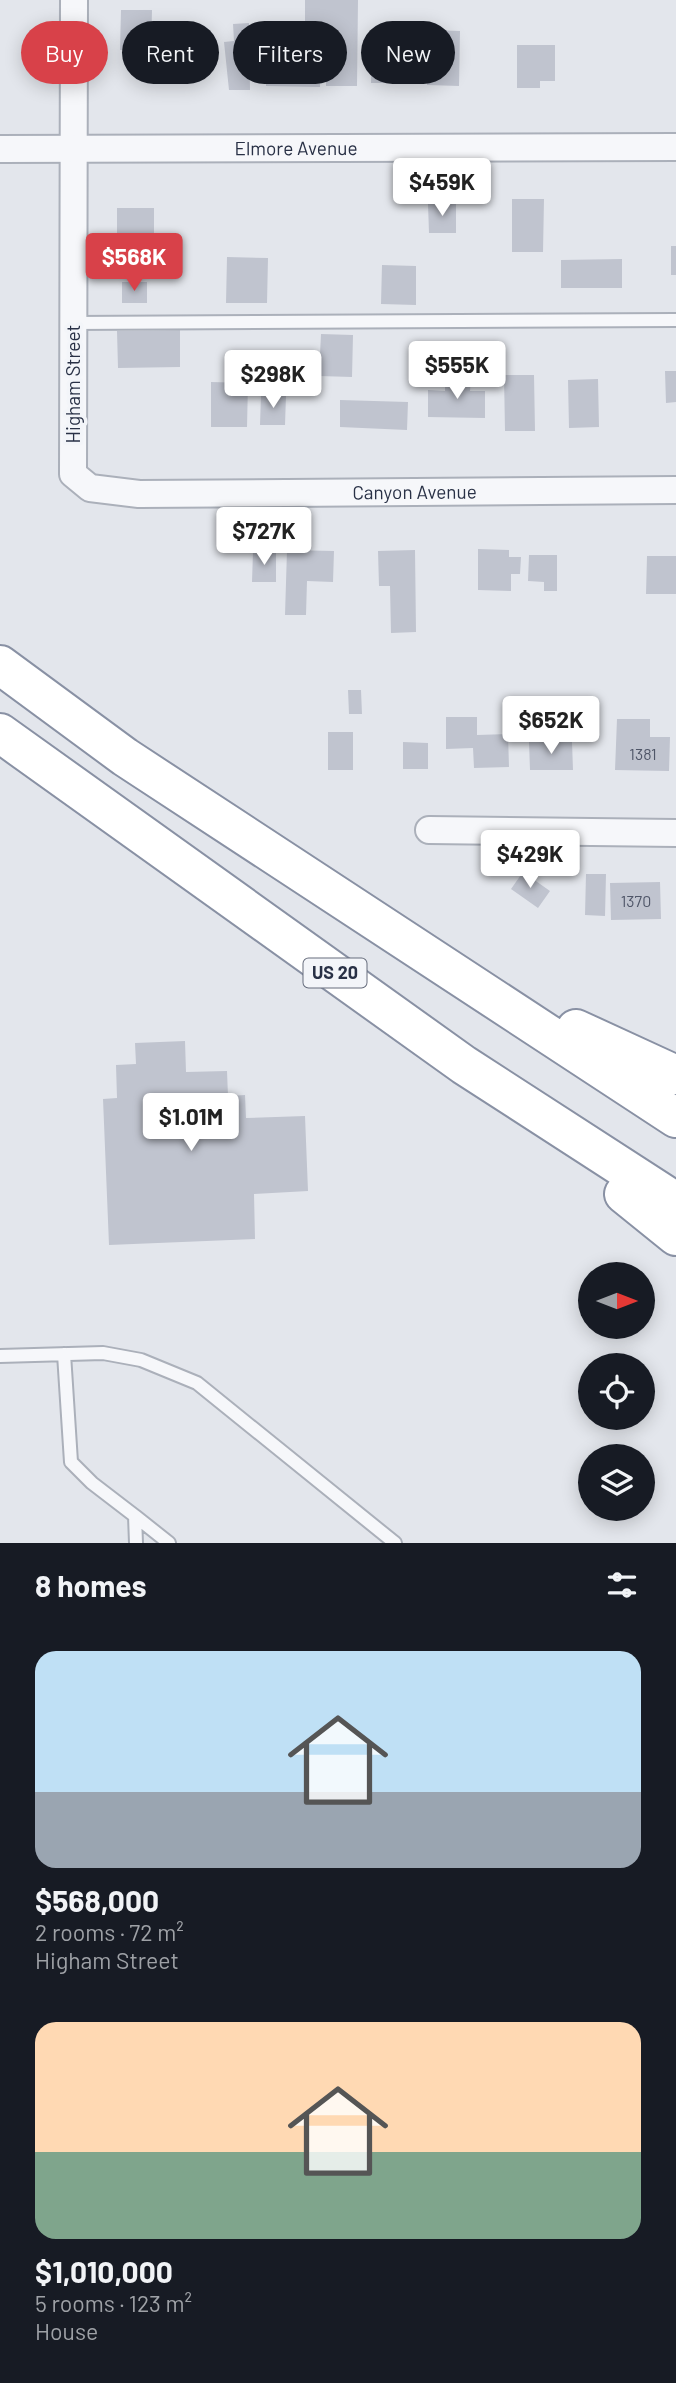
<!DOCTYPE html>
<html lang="en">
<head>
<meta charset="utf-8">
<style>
  :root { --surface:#171b24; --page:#242831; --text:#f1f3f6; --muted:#9ea1a6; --accent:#d84149 }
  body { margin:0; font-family:Barlow,sans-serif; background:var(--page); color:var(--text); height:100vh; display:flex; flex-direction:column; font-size:26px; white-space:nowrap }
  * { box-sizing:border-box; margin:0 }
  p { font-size:23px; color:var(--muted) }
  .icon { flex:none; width:38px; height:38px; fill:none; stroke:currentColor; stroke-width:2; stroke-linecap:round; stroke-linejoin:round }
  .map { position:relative; height:1543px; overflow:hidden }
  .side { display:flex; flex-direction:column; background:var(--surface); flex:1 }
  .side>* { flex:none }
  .banner { position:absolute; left:21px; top:21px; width:635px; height:63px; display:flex; gap:14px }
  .needle { width:46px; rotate:90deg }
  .buttons { position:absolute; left:578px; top:1262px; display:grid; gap:14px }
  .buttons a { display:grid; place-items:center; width:77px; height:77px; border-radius:50%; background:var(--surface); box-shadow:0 4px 18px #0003; font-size:35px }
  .price { position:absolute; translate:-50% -60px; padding:0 16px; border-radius:7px; background:#fff; color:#222; font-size:23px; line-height:46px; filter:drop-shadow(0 2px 4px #0008) }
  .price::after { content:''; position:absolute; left:50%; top:42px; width:21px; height:16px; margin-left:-10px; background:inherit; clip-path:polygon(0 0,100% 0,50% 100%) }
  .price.on { background:var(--accent); color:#fff }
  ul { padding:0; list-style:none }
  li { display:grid; align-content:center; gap:14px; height:371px; padding:0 35px }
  li span { display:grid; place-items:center; height:217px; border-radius:21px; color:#555 }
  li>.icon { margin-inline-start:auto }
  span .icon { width:126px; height:126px; fill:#fffc; stroke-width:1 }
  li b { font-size:30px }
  h2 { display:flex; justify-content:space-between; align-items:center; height:84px; padding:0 35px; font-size:30px }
  .chip { padding:0 24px; border-radius:32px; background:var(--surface); box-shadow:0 4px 18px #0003; font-size:24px; line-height:63px }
  .chip.on { background:var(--accent); color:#fff }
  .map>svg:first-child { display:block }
  .building { fill:#c0c4cf }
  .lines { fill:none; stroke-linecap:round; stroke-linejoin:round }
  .service-casing { stroke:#abb0ba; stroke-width:16 }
  .minor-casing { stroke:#abb0ba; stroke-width:30 }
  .motorway-casing { stroke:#8991a4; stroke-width:42 }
  .service { stroke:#f6f7fa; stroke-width:12 }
  .minor { stroke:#f6f7fa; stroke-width:26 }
  .motorway { stroke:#fff; stroke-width:38 }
  .labels { text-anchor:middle; stroke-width:7; stroke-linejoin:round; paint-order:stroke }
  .number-label { font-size:16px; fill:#4f5668 }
  .shield { fill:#f3f5f9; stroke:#666c7c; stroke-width:2 }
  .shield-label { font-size:18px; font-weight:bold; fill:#293146 }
  .street-label { font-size:19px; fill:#293146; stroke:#f3f5f9 }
</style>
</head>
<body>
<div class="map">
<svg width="676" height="1543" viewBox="0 0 676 1543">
  <rect width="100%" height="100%" fill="#e3e6ec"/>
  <path class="building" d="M 305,0 L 358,0 L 357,86 L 326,86 L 326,42 L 305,42 Z
    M 121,10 L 152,10 L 151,50 L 120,50 Z
    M 249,23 L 250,90 L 229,90 L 224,42 L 234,41 L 233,24 Z
    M 428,30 L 460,31 L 459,86 L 427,85 Z
    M 277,40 L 294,40 L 293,54 L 321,55 L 320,87 L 266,86 L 267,54 L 276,54 Z
    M 372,40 L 403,41 L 403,53 L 415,53 L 415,83 L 371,83 Z
    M 517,45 L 555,45 L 555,81 L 540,81 L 540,88 L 517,88 Z
    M 512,199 L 544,199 L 543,252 L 512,252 Z
    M 428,204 L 456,204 L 456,233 L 429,233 Z
    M 117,208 L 154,208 L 154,252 L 117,251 Z
    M 671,246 L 676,246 L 676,275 L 671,275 Z
    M 227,257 L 268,258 L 267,303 L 226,303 Z
    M 622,259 L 622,288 L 561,288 L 561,260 Z
    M 382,265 L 416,266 L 416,305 L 381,304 Z
    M 122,282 L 147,282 L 147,303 L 122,303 Z
    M 180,330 L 180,367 L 118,368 L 117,331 Z
    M 321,334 L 353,335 L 352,377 L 319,376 Z
    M 665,371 L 676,371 L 676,402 L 666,403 Z
    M 504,375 L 534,375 L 535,431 L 505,431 Z
    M 445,379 L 471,379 L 470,391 L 485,391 L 485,418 L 428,417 L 428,390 L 445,391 Z
    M 598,379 L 599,427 L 569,428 L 568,380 Z
    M 211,382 L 248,383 L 247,427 L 211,427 Z
    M 261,395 L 286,395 L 285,425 L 260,425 Z
    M 340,400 L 408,402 L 407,430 L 340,427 Z
    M 478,549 L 509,550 L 509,557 L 521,557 L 520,574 L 511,574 L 511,591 L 478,590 Z
    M 287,550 L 334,551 L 333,582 L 307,581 L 306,615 L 285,615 Z
    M 415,550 L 416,632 L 391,633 L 390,586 L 379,586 L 378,551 Z
    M 253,552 L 276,552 L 276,582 L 252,582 Z
    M 529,555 L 557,555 L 557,591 L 544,591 L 544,582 L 528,581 Z
    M 647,556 L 676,556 L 676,594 L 646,594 Z
    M 348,690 L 361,690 L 362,714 L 349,714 Z
    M 446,717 L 477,717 L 477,735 L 508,734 L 509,767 L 474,768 L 473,748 L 446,749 Z
    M 617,719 L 650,719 L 650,737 L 670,737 L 669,771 L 615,770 Z
    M 328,732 L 353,732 L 353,770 L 328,770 Z
    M 403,742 L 428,743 L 428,769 L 403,769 Z
    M 529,742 L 572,742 L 573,770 L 530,770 Z
    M 523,872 L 550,891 L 538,908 L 511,889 Z
    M 586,874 L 606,874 L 605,916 L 585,915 Z
    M 660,882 L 661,919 L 611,920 L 610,883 Z
    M 185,1041 L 186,1072 L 227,1071 L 228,1096 L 245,1095 L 246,1118 L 305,1116 L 308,1191 L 254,1194 L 255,1239 L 109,1245 L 103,1099 L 117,1098 L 116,1065 L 136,1064 L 135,1043 Z"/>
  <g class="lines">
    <defs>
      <path id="service" d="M 72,323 L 676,320
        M 64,1354 L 71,1462 L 92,1483 L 135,1516 L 136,1543
        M 0,1356 L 103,1353 L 141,1360 L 197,1383 L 395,1543
        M 135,1516 L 169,1543"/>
      <g id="minor">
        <path id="s1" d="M 74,0 L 73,474 L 90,488 L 139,494 L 676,490"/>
        <path id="s2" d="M 0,149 L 676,147"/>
        <path d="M 429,830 L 676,833"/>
      </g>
      <path id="motorway" d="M 0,665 L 125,757 L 676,1118
        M 0,733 L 464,1065 L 676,1202
        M 576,1029 L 676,1075
        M 624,1194 L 676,1236"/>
    </defs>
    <use href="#service" class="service-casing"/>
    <use href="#minor" class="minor-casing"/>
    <use href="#motorway" class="motorway-casing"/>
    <use href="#service" class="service"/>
    <use href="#minor" class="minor"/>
    <use href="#motorway" class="motorway"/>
  </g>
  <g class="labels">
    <g class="number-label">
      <text x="643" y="760">1381</text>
      <text x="636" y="907">1370</text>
    </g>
    <rect class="shield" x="303.5" y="958.5" width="63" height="29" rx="5"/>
    <g class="shield-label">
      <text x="335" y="979">US 20</text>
    </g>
    <g class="street-label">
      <text dy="7" stroke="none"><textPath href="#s2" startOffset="296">Elmore Avenue</textPath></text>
      <text transform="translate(73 384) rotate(-90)" y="7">Higham Street</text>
      <text dy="7" stroke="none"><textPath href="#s1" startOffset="821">Canyon Avenue</textPath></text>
    </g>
  </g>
</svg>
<div class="buttons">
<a><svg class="needle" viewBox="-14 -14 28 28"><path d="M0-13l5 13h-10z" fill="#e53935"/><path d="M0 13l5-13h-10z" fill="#9ea1a6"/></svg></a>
<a><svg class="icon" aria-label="locate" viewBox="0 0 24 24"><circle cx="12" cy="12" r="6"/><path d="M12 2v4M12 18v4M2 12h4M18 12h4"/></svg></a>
<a><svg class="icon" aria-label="layers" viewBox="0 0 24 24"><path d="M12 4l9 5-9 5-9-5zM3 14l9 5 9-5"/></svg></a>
</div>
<b class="price" style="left:442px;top:218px">$459K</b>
<b class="price on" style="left:134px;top:293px">$568K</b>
<b class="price" style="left:457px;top:401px">$555K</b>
<b class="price" style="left:273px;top:410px">$298K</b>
<b class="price" style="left:264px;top:567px">$727K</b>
<b class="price" style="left:551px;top:756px">$652K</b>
<b class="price" style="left:530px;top:890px">$429K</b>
<b class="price" style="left:191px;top:1153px">$1.01M</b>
<div class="banner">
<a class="chip on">Buy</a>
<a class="chip">Rent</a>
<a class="chip">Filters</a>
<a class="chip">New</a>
</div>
</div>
<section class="side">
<h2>8 homes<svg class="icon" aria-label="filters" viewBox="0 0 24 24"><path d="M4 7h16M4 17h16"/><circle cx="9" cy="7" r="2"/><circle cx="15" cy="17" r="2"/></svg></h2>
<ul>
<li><span style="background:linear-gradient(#bfe0f5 65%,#9aa5b1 0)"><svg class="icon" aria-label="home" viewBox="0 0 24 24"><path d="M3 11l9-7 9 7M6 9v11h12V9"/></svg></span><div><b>$568,000</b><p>2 rooms · 72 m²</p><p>Higham Street</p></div></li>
<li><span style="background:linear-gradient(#ffd9b3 60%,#7fa58c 0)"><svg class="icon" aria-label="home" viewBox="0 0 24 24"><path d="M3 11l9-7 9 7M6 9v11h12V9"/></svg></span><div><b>$1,010,000</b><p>5 rooms · 123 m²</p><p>House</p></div></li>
</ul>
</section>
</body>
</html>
